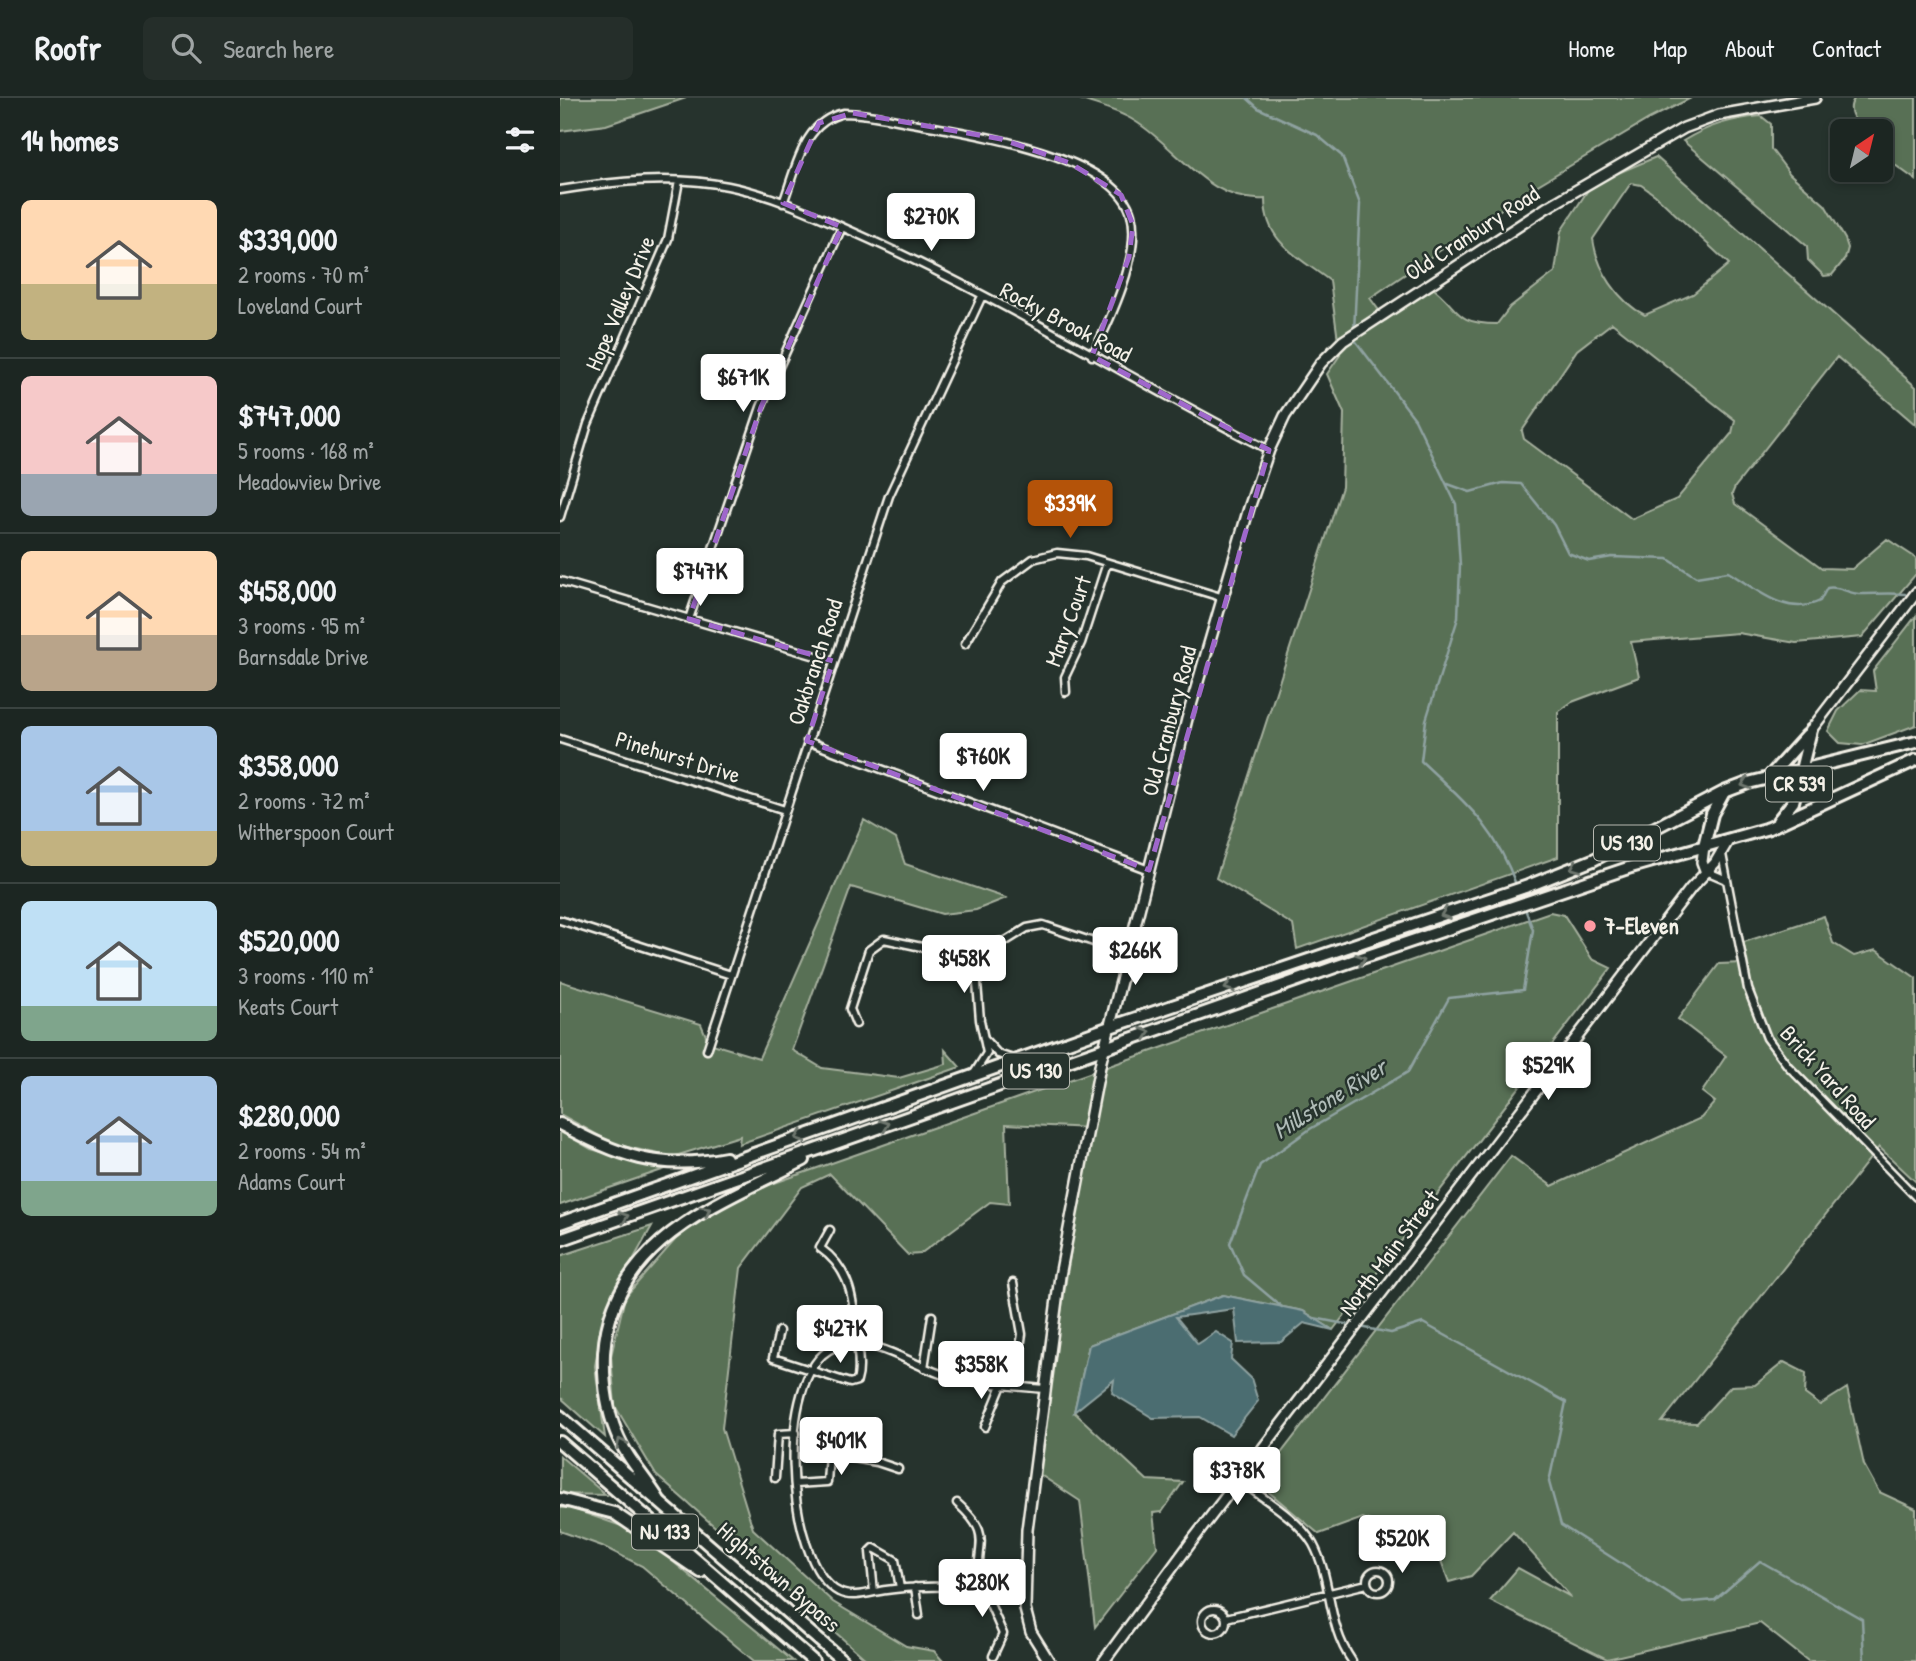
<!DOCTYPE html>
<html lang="en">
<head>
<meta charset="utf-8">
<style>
  :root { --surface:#1c2622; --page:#252e2a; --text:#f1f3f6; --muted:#a0a5a5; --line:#3a4340; --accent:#b45309 }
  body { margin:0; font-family:"Patrick Hand",sans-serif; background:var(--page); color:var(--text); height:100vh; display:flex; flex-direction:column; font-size:26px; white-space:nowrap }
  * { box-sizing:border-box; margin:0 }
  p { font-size:23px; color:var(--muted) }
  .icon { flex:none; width:38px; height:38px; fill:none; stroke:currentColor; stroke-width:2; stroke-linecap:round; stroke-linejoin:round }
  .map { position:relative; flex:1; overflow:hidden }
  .panel { display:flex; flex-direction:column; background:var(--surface); width:560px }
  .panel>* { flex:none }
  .needle { width:46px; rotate:35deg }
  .fabs { position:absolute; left:1270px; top:21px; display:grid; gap:14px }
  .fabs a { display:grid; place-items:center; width:63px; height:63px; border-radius:10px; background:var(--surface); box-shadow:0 4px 10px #0003,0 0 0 2px var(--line); font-size:35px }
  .price { position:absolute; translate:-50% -60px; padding:0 16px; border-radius:7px; background:#fff; color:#222; font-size:23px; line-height:46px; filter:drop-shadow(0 2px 4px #0008) }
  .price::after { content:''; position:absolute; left:50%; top:42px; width:21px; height:16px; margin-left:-10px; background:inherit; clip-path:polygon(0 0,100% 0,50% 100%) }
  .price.on { background:var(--accent); color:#fff }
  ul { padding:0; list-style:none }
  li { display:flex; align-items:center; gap:21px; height:175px; padding:0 21px }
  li+li { border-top:2px solid var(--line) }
  li span { display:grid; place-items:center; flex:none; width:196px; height:140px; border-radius:10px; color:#555 }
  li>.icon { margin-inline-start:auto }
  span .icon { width:84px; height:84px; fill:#fffc; stroke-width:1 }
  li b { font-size:30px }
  h2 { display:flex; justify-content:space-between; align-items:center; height:84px; padding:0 21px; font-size:30px }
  header { display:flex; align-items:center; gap:42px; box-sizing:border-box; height:98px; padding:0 35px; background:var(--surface); border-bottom:2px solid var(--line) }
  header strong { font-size:33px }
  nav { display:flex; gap:38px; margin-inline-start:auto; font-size:24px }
  .search { width:490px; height:63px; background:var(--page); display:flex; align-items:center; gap:18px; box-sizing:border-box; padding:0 24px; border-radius:10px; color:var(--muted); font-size:26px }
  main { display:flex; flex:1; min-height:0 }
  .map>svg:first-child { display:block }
  .green { fill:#587055; stroke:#a6b09e; stroke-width:2; fill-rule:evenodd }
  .water { fill:#4b6d71; stroke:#8fa2a1; stroke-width:2 }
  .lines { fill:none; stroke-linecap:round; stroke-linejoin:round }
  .stream { stroke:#8fa2a1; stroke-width:2.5 }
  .street-casing { stroke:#f4f1e8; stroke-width:11 }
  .secondary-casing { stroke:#f4f1e8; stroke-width:14 }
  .highway-casing { stroke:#f4f1e8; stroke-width:16 }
  .street { stroke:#26332d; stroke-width:6 }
  .secondary { stroke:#26332d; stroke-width:9 }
  .highway { stroke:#26332d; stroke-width:10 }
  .oneway { stroke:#6e766e }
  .marked { fill:none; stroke:#9f67cb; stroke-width:5; stroke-dasharray:14 9; stroke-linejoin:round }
  .poi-dot { fill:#ff9aa2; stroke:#26332d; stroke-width:2.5 }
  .labels { text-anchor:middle; stroke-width:5; stroke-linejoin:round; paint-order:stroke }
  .shield { fill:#26332d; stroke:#b6b8b0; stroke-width:2 }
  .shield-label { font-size:21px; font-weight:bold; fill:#f4f1e8 }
  .street-label { font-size:23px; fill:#f4f1e8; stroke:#26332d }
  .poi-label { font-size:23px; font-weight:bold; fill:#f4f1e8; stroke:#26332d; text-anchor:start }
  .water-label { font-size:24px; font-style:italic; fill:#b0bcb8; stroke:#26332d }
</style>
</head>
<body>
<header>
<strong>Roofr</strong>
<div class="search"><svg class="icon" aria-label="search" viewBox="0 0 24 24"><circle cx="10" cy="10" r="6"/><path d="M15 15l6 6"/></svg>Search here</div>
<nav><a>Home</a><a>Map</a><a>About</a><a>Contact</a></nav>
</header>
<main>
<section class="panel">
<h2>14 homes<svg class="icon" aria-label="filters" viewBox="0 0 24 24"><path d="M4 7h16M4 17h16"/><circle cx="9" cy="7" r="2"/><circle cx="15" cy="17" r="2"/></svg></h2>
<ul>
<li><span style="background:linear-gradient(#ffd9b3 60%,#c2b280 0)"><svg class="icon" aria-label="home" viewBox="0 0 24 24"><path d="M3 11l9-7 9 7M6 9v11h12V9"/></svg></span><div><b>$339,000</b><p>2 rooms · 70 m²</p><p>Loveland Court</p></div></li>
<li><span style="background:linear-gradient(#f6c9c9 70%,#9aa5b1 0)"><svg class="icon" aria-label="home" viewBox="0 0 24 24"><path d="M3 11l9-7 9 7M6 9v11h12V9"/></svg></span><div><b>$747,000</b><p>5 rooms · 168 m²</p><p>Meadowview Drive</p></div></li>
<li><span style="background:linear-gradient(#ffd9b3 60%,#b9a48a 0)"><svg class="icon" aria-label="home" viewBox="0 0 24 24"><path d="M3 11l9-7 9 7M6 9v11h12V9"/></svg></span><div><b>$458,000</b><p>3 rooms · 95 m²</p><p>Barnsdale Drive</p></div></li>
<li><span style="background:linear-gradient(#a9c7e8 75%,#c2b280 0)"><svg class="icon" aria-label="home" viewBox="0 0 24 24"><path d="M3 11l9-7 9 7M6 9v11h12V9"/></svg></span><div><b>$358,000</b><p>2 rooms · 72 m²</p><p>Witherspoon Court</p></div></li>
<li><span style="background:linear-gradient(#bfe0f5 75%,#7fa58c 0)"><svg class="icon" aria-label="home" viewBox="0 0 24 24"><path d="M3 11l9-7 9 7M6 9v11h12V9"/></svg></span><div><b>$520,000</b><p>3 rooms · 110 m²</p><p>Keats Court</p></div></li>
<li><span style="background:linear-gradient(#a9c7e8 75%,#7fa58c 0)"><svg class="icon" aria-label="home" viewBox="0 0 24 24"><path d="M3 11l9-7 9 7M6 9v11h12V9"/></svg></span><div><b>$280,000</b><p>2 rooms · 54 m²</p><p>Adams Court</p></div></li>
</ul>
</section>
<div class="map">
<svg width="1356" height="1563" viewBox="0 0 1356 1563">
  <rect width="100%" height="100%" fill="#26332d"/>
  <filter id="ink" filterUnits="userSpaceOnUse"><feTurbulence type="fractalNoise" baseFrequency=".0143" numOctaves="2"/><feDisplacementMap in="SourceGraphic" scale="14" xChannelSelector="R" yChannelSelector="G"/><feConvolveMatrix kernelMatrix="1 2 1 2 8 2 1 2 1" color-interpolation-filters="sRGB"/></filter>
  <g filter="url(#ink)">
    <path class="green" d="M 0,0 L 126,0 L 46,27 L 0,33 Z
      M 517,0 L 1131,0 L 1089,21 L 971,91 L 810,200 L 826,222 L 869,187 C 901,210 892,226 937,226 L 950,209 L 995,174 L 1001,133 L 1032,86 L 1096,59 L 1356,289 L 1356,327 L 1277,259 L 1175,389 L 1172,396 L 1175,406 L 1262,470 L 1292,471 L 1327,441 L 1356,460 L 1356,476 L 1302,539 L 1236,545 L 1178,535 L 1071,544 L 1079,579 L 1012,604 L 998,614 L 998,759 L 737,851 L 733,827 L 656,780 L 782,389 L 784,315 L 767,276 L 780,257 L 770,183 C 739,159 705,145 705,101 C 646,105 619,49 573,22 C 557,12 535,7 517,0 ZM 1071,85 L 1081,87 L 1095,97 L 1169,166 L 1133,196 L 1085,217 C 1058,204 1037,171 1033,141 ZM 1052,225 L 1175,322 L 1172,335 L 1117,401 L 1072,421 L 964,341 L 962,333 L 1017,252 Z
      M 1295,0 L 1356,0 L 1356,82 L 1321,57 L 1321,33 L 1302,33 C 1295,22 1285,12 1295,0 Z
      M 1201,18 L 1211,26 L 1211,51 L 1230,76 L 1265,107 L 1285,141 L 1288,150 L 1285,161 L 1272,177 L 1264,178 L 1248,162 L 1247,148 L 1123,43 C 1149,27 1171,21 1201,18 Z
      M 1356,518 L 1356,627 L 1302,647 L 1280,645 L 1268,633 L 1278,613 L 1300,592 L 1316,593 L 1313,573 Z
      M 304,722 L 336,741 L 345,766 L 446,800 L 416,812 L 382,816 L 291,789 L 232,952 L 262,970 L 339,980 L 386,966 L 385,952 L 400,969 L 179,1046 L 180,1038 L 112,1059 L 54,1046 L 0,1016 L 0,883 L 141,926 L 149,945 L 199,960 Z
      M 990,814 L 1004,817 L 1032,861 L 1051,870 L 773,1232 L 743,1213 L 663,1197 L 529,1247 L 514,1314 L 587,1382 L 623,1384 L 602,1414 L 593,1415 L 597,1449 L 535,1529 L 520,1403 L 476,1374 L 530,1030 L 446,1026 L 449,1106 L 430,1104 L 360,1156 L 348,1157 L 270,1076 L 242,1089 L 181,1170 L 162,1330 L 193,1431 L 273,1504 L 346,1548 L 374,1553 L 383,1563 L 308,1563 L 96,1377 L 55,1308 L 51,1258 L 65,1199 L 115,1142 L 163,1103 Z
      M 1264,818 L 1273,845 L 1294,858 L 1316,852 L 1356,880 L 1356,1084 L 1319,1049 L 1102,1324 L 1137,1325 L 1171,1288 L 1195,1287 L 1224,1264 L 1246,1275 L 1245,1296 L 1260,1307 L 1287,1290 L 1304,1367 L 1319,1394 L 1356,1411 L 1356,1563 L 1248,1563 L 1200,1525 L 1047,1561 L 930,1503 L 958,1470 L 1011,1499 L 953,1434 L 911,1478 L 889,1484 L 875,1447 L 803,1420 L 759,1436 L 698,1385 L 951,1058 L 992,1088 L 1141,1020 L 1155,1004 L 1142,994 L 1166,958 L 1118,921 L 1159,866 L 1182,865 L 1178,846 Z
      M 0,1033 L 31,1051 L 105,1071 L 0,1107 Z
      M 92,1128 L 45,1212 L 35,1268 L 45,1339 L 0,1299 L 0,1158 Z
      M 0,1358 L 46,1397 L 0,1396 Z
      M 0,1410 L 10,1410 L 76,1433 L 233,1563 L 194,1563 L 82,1468 L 42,1448 L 0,1433 Z"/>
    <path class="water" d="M 663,1197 L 743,1213 L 773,1232 L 744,1225 L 721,1244 L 678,1245 L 674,1211 L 616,1219 L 638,1246 L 656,1234 L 673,1245 L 671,1261 L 691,1280 L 698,1303 L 671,1337 L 640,1319 L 593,1320 L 552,1295 L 554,1282 L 514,1314 L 529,1247 Z"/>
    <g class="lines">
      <path class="stream" d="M 687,0 L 698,10 L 757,37 L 782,58 L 800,106 L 794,234
        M 794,241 L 855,321 L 896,406 L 900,467 L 898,520 L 866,622 L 861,663 C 907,706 935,728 957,789
        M 888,386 L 910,394 L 943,385 L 961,386 L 994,427 L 1008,455 L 1029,463 L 1052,459 L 1108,461 L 1136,479 L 1168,474 C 1195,490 1226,520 1260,503 L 1267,490 C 1279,487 1288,496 1300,496 C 1315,496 1329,495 1345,496
        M 722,1209 L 684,1177 L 670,1145 L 700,1067 L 750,1031 L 848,974 L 889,900 L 963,892 L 973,832 L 964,808
        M 754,1220 L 831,1235 L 863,1225 L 1006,1304 L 989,1384 L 1001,1427 L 1123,1505 L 1155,1502 L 1200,1463 L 1302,1521 L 1304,1563"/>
      <defs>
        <path id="street" d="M 0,92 C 54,83 114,77 168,88 C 218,98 266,122 311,142 C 448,204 575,284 709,352
          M 223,105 C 236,71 243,23 284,15 C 309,15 334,22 358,26 C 411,36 554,56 571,116 C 582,156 550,222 532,258
          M 0,419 L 28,326 L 108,141 L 119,83
          M 0,483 L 273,563
          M 129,521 L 201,309 L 282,129
          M 405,546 L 442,484 L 473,461 L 497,455 L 526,458 L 664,500
          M 506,594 L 505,579 L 521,545 L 547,465
          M 0,641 L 225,712
          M 247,643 L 589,772
          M 1162,756 L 1188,891 L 1207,940 L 1228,968 L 1356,1099
          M 1146,773 L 1167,782
          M 0,822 L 171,877
          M 296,926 L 290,911 L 309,852 L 324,841 L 371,851 L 414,848 L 446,843 L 467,830 L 483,827 L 569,856
          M 426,943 L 438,956 L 453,961
          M 147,952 L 329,398 L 422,198
          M 413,977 L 427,955 L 420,922 L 414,848
          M 453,1185 L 462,1236 L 454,1288
          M 219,1233 L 213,1260 L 290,1285 L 297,1283 C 301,1271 298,1256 297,1244 C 294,1207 293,1173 260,1150 L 270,1132
          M 364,1270 L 372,1218
          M 425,1329 L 442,1287
          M 215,1380 L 218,1336 L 236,1335
          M 679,1382 C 703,1401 737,1419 753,1446 C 773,1483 766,1526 792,1563
          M 235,1386 L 267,1384 L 269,1356 L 317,1364 L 338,1371
          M 397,1405 C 436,1440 414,1444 419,1490
          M807 1483a11 11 0 1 1 22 0a11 11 0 1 1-22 0Z
          M 464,1485 C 417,1492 371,1485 326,1492 C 311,1494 292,1501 279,1494 C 223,1466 214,1263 279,1248 C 318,1238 354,1270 390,1279 C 421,1286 454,1288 485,1291
          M 355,1489 L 359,1517
          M 430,1489 L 430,1506 L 443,1536 L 433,1558
          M 314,1494 L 310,1454 L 314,1450 L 335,1462 L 340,1490
          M642 1523a12 12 0 1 1 24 0a12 12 0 1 1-24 0Z
          M 666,1520 L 807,1486"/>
        <path id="secondary" d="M 1251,632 L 1356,495
          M 1144,748 L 1142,764 L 1145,772
          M 489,1563 L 471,1534 L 465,1511 L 467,1432 L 500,1178 L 541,963 L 627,621 L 689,410 L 709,352 L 725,318 L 761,265 L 783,243 L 986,110 L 1124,30 L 1159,17 L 1255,0
          M 544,1563 L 632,1443 L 1131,790 L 1155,765 L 1168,743"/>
        <path id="highway" d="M 1209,679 L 1247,637
          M 1218,723 L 1233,704 L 1251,632
          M 1144,748 L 1152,716 L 1164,694
          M 0,1026 C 60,1058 97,1073 166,1060
          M 0,1125 L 550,929 L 968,788 L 1033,762 L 1164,694 L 1188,685 L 1356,644
          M 0,1142 L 775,869 L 1071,769 L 1209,730 L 1356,662
          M 0,1318 L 283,1563
          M 0,1344 L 253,1563
          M 0,1401 L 54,1415 L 141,1474
          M 99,1402 C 85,1379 66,1360 56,1334 C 46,1309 43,1282 44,1255 C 51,1143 158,1106 244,1062"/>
      </defs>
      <use href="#street" class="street-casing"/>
      <use href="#secondary" class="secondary-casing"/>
      <use href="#highway" class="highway-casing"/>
      <use href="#street" class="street"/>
      <use href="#secondary" class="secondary"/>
      <use href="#highway" class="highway"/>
    </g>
    <defs><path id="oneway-chevron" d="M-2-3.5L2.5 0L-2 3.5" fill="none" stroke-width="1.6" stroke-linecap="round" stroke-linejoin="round" transform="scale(1.75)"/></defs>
    <g class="oneway">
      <use href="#oneway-chevron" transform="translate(1186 686) rotate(162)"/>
      <use href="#oneway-chevron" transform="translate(1015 769) rotate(157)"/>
      <use href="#oneway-chevron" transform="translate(885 816) rotate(161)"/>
      <use href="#oneway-chevron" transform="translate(801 861) rotate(-19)"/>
      <use href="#oneway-chevron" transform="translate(669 889) rotate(161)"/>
      <use href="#oneway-chevron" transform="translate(586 935) rotate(-19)"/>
      <use href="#oneway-chevron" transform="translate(325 1027) rotate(-20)"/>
      <use href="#oneway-chevron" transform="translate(240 1039) rotate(160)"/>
      <use href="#oneway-chevron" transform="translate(146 1113) rotate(-28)"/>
      <use href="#oneway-chevron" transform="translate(64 1119) rotate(-19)"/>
      <use href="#oneway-chevron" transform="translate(61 1345) rotate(-116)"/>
    </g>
  </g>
  <path class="marked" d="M 293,15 L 441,41 L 510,65 L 561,97 L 573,127 L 569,159 L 532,258 L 709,352 L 589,772 L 247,643 L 273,563 L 129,521 L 201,309 L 282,129 L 223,105 L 259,25 Z"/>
  <circle class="poi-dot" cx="1030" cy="828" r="7"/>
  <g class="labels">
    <g class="shield">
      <rect x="1206" y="668.5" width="66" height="35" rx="5"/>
      <rect x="1034" y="727.5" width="66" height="35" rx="5"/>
      <rect x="443" y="955.5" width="66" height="35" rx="5"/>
      <rect x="72" y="1416.5" width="66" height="35" rx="5"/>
    </g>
    <g class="shield-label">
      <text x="1239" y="693">CR 539</text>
      <text x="1067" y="752">US 130</text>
      <text x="476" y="980">US 130</text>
      <text x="105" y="1441">NJ 133</text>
    </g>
    <g class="street-label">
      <text transform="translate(912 135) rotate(-33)" y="8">Old Cranbury Road</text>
      <text transform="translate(60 205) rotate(-67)" y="8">Hope Valley Drive</text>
      <text transform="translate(506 224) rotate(28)" y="8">Rocky Brook Road</text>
      <text transform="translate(508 523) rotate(-70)" y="8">Mary Court</text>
      <text transform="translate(255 564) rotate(-72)" y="8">Oakbranch Road</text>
      <text transform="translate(609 623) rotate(-75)" y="8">Old Cranbury Road</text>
      <text transform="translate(118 659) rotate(17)" y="8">Pinehurst Drive</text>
      <text transform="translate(1268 979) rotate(48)" y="8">Brick Yard Road</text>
      <text transform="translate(829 1155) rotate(-53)" y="8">North Main Street</text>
      <text transform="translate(219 1479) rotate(41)" y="8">Hightstown Bypass</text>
    </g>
    <g class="poi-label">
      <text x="1044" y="836">7-Eleven</text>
    </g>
    <g class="water-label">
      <text transform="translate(770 1001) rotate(-32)" y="8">Millstone River</text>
    </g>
  </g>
</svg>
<div class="fabs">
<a><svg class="needle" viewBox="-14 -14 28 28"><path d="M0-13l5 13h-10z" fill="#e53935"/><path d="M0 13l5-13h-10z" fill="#a0a5a5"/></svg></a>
</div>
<b class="price" style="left:371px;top:155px">$270K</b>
<b class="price" style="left:183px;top:316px">$671K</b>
<b class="price on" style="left:510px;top:442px">$339K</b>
<b class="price" style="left:140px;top:510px">$747K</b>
<b class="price" style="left:423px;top:695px">$760K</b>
<b class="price" style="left:575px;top:889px">$266K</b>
<b class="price" style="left:404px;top:897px">$458K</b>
<b class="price" style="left:988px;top:1004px">$529K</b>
<b class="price" style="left:280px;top:1267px">$427K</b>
<b class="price" style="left:421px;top:1303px">$358K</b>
<b class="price" style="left:281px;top:1379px">$401K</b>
<b class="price" style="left:677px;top:1409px">$378K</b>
<b class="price" style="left:842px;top:1477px">$520K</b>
<b class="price" style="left:422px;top:1521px">$280K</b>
</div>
</main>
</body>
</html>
